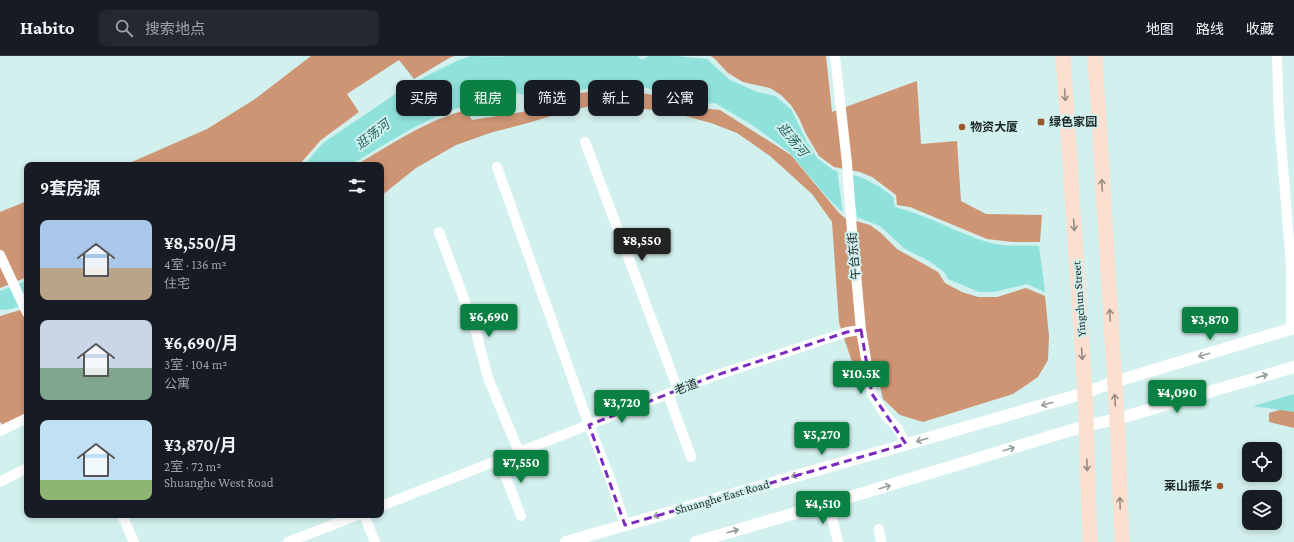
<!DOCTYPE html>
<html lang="zh">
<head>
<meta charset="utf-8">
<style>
  :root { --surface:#171b24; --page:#242831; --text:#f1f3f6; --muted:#9ea1a6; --line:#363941; --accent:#0b8043 }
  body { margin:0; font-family:"Crimson Pro","Noto Sans SC",serif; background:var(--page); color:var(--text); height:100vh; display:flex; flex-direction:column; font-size:15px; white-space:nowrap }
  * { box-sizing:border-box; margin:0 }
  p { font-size:13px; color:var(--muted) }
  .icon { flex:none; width:22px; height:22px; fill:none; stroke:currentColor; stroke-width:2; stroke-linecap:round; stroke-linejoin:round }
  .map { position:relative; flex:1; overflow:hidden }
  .sheet { position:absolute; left:24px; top:106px; width:360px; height:356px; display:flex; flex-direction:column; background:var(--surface); border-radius:8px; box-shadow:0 2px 6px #0003 }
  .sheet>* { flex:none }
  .banner { position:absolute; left:396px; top:24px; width:380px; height:36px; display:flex; gap:8px }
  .fabs { position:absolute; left:1242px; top:386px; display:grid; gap:8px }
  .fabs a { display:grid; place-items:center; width:40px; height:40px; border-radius:8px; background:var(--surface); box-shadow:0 2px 6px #0003; font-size:20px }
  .price { position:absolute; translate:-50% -34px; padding:0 9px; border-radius:4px; background:var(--accent); color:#fff; font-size:13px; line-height:26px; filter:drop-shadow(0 1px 2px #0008) }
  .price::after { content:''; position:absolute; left:50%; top:24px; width:12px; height:9px; margin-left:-6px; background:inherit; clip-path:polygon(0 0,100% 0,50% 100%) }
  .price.active { background:#222; color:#fff }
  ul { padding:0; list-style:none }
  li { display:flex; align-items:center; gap:12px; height:100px; padding:0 16px }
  li span { display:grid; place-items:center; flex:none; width:112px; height:80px; border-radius:8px; color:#555 }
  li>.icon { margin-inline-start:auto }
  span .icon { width:48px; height:48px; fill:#fffc; stroke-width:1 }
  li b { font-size:17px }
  h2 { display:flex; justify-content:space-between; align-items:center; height:48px; padding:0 16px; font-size:17px }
  .chip { padding:0 14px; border-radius:8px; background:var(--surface); box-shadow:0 2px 6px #0003; font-size:14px; line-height:36px }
  .chip.active { background:var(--accent); color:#fff }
  header { display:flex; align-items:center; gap:24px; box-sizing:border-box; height:56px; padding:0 20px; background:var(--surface); border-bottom:1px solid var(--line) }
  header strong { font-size:19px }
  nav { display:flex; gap:22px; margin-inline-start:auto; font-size:14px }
  .search { width:280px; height:36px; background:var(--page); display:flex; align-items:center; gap:10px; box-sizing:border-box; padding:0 14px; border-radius:8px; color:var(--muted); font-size:15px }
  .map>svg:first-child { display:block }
  .forest { fill:#ce9575 }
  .water { fill:#8fe2db }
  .pier { fill:#d2f0ed }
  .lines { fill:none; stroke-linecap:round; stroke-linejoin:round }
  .minor { stroke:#fff; stroke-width:10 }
  .tertiary { stroke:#fff; stroke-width:12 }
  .primary { stroke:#fddfcf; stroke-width:15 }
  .oneway { stroke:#978c82 }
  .oneway2 { stroke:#989d9d }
  .marked { fill:none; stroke:#7b2cbf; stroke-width:3; stroke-dasharray:8 5; stroke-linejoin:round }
  .poi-dot { fill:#9c562c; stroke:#d2f0ed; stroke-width:1.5 }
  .labels { text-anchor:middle; stroke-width:4; stroke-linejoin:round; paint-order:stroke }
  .poi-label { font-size:12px; font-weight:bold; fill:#1b2625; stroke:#d2f0ed; text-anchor:start }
  .street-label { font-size:12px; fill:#1b2625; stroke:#d2f0ed }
  .water-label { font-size:13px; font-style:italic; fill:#20645f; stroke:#d2f0ed }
</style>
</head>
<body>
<header>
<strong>Habito</strong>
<div class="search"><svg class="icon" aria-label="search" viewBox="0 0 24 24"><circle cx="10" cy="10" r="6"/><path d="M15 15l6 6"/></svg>搜索地点</div>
<nav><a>地图</a><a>路线</a><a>收藏</a></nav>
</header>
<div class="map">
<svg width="1294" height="486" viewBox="0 0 1294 486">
  <rect width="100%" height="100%" fill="#d2f0ed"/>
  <path class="forest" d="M 311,0 L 455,0 L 451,1 L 414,23 L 399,4 L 347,38 L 359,56 L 321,84 L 299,109 L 125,109 L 207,73 L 255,43 Z
    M 711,0 L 826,0 L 832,56 L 917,25 L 921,88 L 957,85 L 961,145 L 986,158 L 1042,159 L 1040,186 L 1012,186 L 987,183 L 910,151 L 897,149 L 896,139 L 872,121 L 860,116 L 834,111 L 819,100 L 806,78 L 799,62 L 791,49 L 781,39 L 770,32 L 743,26 L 728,17 L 715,3 Z
    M 611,33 L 648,38 L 700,52 L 720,54 L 791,99 L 839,157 L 845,162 L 870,169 L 881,177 L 897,193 L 938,216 L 945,227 L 962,236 L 978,241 L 997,241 L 1026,232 L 1045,240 L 1049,280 L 1048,304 L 1038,321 L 1013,338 L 923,366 L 900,359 L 883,343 L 878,321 L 853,309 L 839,267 L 832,166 L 812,138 L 770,100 L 737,77 L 711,67 L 671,56 L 599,48 L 561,57 L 528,67 L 493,76 L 456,89 L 416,112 L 381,140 L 381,109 L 356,109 C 392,88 426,64 467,54 L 472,64 L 528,55 L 553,49 L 558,40 Z
    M 27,145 L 27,221 L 0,232 L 0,156 Z
    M 27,252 L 27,359 L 4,370 L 0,366 L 0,260 Z
    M 1290,351 L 1294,352 L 1294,372 L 1269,366 L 1269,357 Z"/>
  <path class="water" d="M 471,0 C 484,0 497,1 509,0 L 638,0 L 642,4 L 649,0 L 676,0 L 707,3 L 730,24 L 757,36 L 775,40 L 791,53 L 807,86 L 817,102 L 833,114 L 861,121 L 880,131 L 893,141 L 895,151 C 927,159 955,176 987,186 C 1002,191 1023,189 1039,190 L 1045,236 L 1027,228 L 994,236 L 979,236 L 948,223 L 944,216 L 929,205 L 905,193 L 880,170 L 841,155 L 827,141 L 789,96 L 752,69 L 715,47 L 696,49 L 685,42 L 643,31 L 607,30 L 555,37 L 547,30 L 540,30 L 526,40 L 512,35 L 499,45 L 492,41 L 486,41 L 469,49 L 457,52 L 435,61 L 409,74 L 350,109 L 304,109 L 323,87 L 400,35 L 430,18 L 459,4 Z
    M 27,225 L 27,248 L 11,253 L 0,254 L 0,235 Z
    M 1294,338 L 1294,356 L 1253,350 Z"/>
  <path class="pier" d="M 837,113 L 852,116 L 857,163 L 843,158 Z"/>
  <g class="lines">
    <path class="minor" d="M 835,0 L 847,107 L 851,163 L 861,274 L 872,338 L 886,360 L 898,373 L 906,388
      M 1277,0 L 1279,62 L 1291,209 L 1291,273
      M 585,86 L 678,334
      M 497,111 L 589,369 L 611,425 L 625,469
      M 439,176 L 475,272 L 488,322 L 519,396
      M 0,199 L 27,257
      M 668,338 L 691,401
      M 0,375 L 27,362
      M 499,404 L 521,460
      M 0,426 L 27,412
      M 830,447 L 832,462 L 838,486
      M 381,450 L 711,321 L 847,276 L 861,274
      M 122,459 L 134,486
      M 364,459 L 375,486
      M 879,473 L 881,486
      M 288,486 L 358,459"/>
    <path class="tertiary" d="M 566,486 L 1085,337 L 1114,326 L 1294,272
      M 696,486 L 830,447 L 1085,370 L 1117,363 L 1294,311"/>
    <path class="primary" d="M 1063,0 L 1085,337 L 1090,486
      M 1095,0 L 1117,363 L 1122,486"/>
  </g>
  <defs><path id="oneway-shaft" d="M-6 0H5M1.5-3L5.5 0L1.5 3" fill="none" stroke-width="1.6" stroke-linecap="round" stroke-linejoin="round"/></defs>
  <g class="oneway">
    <use href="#oneway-shaft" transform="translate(1065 39) rotate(86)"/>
    <use href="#oneway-shaft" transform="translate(1102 129) rotate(-93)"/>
    <use href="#oneway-shaft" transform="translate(1074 169) rotate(86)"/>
    <use href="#oneway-shaft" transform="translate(1110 259) rotate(-93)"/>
    <use href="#oneway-shaft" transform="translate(1082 298) rotate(86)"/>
    <use href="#oneway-shaft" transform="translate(1115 344) rotate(-94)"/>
    <use href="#oneway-shaft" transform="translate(1087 409) rotate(88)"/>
    <use href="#oneway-shaft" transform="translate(1120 447) rotate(-92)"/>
  </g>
  <g class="oneway2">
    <use href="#oneway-shaft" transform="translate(1204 299) rotate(163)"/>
    <use href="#oneway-shaft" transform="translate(1262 320) rotate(-16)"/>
    <use href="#oneway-shaft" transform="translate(1047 348) rotate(164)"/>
    <use href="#oneway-shaft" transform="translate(922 384) rotate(164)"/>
    <use href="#oneway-shaft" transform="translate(1009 393) rotate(-17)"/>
    <use href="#oneway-shaft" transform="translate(797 419) rotate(164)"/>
    <use href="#oneway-shaft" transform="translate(885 431) rotate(-17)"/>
    <use href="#oneway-shaft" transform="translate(659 459) rotate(164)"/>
    <use href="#oneway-shaft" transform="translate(733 475) rotate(-16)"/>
  </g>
  <path class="marked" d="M 861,274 L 872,338 L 906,388 L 625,469 L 589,369 L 711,321 L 847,276 Z"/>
  <g class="poi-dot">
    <rect x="1037" y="62" width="8" height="8" rx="2"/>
    <circle cx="962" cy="71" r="4"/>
    <circle cx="1220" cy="430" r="4"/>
  </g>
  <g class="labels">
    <g class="poi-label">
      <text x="1049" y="70">绿色家园</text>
      <text x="970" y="75">物资大厦</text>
      <text x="1212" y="434" text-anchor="end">莱山振华</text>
    </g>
    <g class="street-label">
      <text transform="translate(854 200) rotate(-95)" y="4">午台东街</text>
      <text transform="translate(1079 243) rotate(-94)" y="4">Yingchun Street</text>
      <text transform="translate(686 331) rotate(-21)" y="4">老道</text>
      <text transform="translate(722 441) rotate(-16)" y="4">Shuanghe East Road</text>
    </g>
    <g class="water-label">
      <text transform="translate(372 78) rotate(-38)" y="5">逛荡河</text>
      <text transform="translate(793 83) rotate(51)" y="5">逛荡河</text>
    </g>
  </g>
</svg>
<div class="fabs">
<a><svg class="icon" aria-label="locate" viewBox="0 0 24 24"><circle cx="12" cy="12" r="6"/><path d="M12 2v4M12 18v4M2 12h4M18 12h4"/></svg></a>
<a><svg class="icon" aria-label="layers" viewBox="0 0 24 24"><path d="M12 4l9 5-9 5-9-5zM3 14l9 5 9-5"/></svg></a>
</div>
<b class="price active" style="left:642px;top:206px">¥8,550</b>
<b class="price" style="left:489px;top:282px">¥6,690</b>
<b class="price" style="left:1210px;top:285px">¥3,870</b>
<b class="price" style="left:861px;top:339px">¥10.5K</b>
<b class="price" style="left:1177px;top:358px">¥4,090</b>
<b class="price" style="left:622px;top:368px">¥3,720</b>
<b class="price" style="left:822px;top:400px">¥5,270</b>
<b class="price" style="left:521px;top:428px">¥7,550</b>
<b class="price" style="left:823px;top:469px">¥4,510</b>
<div class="banner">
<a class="chip">买房</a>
<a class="chip active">租房</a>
<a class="chip">筛选</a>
<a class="chip">新上</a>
<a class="chip">公寓</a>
</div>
<section class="sheet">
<h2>9套房源<svg class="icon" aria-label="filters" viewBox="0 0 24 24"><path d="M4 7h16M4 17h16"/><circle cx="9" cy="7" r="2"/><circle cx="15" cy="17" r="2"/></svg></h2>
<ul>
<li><span style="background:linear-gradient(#a9c7e8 60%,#b9a48a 0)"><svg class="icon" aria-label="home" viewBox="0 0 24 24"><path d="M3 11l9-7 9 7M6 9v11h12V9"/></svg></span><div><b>¥8,550/月</b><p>4室 · 136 m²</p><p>住宅</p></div></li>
<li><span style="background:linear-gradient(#c9d6e8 60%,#7fa58c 0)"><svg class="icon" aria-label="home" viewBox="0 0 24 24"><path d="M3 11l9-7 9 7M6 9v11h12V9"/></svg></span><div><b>¥6,690/月</b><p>3室 · 104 m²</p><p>公寓</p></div></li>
<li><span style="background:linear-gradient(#bfe0f5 75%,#8fb573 0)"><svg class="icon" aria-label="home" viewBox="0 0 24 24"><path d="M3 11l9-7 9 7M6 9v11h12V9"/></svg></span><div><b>¥3,870/月</b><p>2室 · 72 m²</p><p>Shuanghe West Road</p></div></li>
</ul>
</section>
</div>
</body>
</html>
